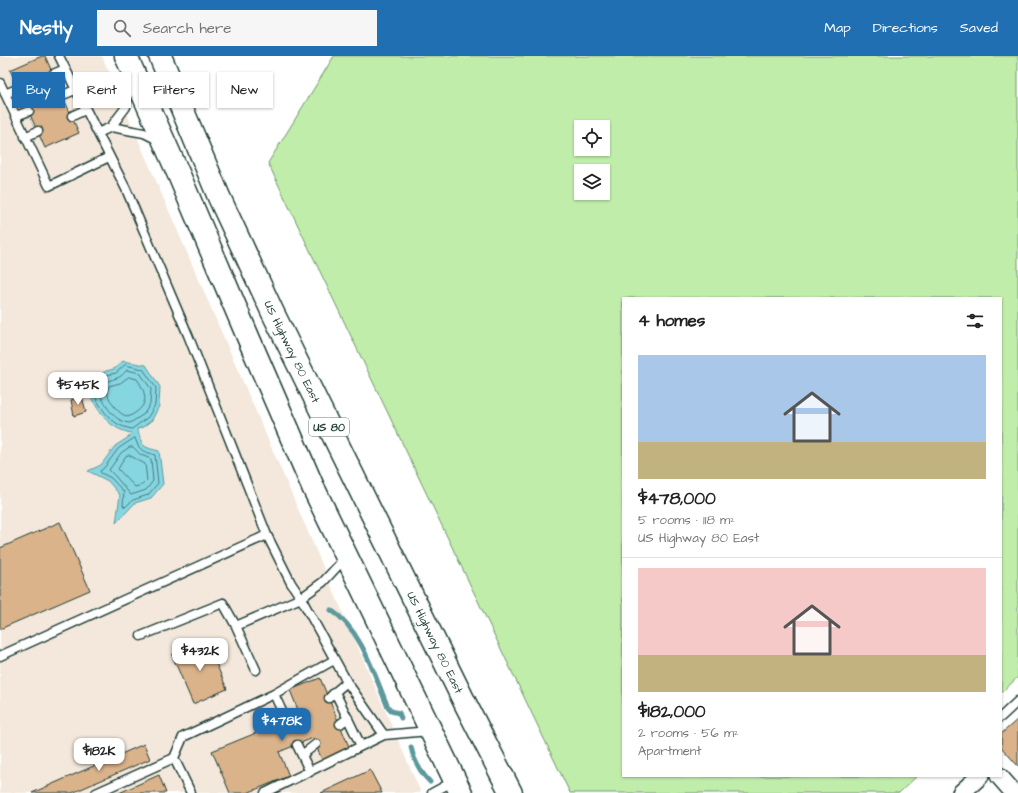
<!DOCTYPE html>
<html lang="en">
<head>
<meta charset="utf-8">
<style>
  :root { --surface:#fff; --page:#f6f6f6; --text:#222; --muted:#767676; --line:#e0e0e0; --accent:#1f6fb2 }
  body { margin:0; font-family:"Architects Daughter",sans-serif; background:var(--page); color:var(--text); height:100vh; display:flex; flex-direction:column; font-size:15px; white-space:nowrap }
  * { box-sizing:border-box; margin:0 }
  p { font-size:13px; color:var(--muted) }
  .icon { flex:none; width:22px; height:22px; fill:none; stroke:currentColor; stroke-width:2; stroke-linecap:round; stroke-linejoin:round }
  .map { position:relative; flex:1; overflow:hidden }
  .sheet { position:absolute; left:622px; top:241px; width:380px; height:480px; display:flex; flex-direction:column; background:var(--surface); border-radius:0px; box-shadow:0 1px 3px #0004 }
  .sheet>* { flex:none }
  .top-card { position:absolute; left:12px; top:16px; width:380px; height:36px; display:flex; gap:8px }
  .fabs { position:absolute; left:574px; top:64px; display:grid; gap:8px }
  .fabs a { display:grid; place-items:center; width:36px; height:36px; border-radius:0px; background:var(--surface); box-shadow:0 1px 3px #0004; font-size:20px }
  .price { position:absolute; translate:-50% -34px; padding:0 9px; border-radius:8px; background:#fff; color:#222; font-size:13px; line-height:26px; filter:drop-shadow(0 1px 2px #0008) }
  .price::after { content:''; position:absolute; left:50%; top:24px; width:12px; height:9px; margin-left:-6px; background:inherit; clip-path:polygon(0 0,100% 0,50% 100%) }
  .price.on { background:var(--accent); color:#fff }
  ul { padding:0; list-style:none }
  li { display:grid; align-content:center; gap:8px; height:212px; padding:0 16px }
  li+li { border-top:1px solid var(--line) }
  li span { display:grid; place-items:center; height:124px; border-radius:0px; color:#555 }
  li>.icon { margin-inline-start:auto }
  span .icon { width:72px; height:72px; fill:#fffc; stroke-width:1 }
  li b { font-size:17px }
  h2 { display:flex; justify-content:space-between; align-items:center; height:48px; padding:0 16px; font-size:17px }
  .pill { padding:0 14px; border-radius:0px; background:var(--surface); box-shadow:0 1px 3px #0004; font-size:14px; line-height:36px }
  .pill.on { background:var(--accent); color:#fff }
  header { display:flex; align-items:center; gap:24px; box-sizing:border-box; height:56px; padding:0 20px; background:var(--accent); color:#fff }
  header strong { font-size:19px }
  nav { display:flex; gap:22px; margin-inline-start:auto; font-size:14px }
  .search { width:280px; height:36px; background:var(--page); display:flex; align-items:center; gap:10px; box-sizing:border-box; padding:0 14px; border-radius:0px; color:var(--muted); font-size:15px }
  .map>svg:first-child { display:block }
  .built { fill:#f4e8dc }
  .green { fill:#c0edaa; stroke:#70956f; fill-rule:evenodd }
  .water { fill:#86d6e2; stroke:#5d999c }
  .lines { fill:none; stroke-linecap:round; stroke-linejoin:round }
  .shore { stroke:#487a7a; stroke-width:1 }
  .stream { stroke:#5d999c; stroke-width:5 }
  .building { fill:#dab38b; stroke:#1f3d34 }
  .lane-casing { stroke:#1f3d34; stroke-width:11 }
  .street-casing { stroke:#1f3d34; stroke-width:20 }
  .primary-casing { stroke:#1f3d34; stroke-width:25 }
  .lane { stroke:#fff; stroke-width:8 }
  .street { stroke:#fff; stroke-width:17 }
  .primary { stroke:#fff; stroke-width:22 }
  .labels { text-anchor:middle; stroke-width:4; stroke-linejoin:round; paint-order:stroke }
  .shield { fill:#fff; stroke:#627771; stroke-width:1 }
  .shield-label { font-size:11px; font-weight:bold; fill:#1f3d34 }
  .street-label { font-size:12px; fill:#1f3d34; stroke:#fff }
</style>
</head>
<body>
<header>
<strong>Nestly</strong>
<div class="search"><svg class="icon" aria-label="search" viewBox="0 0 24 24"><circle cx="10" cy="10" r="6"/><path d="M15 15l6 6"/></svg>Search here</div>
<nav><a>Map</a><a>Directions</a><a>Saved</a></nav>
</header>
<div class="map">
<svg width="1018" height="737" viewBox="0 0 1018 737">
  <rect width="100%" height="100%" fill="#fff"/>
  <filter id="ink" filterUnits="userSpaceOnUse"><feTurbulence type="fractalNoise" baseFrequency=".025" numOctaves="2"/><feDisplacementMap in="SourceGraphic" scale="8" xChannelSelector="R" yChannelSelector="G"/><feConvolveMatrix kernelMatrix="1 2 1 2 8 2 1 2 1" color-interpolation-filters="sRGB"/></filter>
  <g filter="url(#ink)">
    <path class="built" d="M 0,0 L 102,0 L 421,737 L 0,737 Z"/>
    <path class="green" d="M 334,0 L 1018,0 L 1018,621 L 1001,637 L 1001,242 L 623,242 L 623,720 L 917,720 L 899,737 L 570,737 L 268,107 ZM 581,71 L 603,71 L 603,93 L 581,93 ZM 581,115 L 603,115 L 603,137 L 581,137 Z"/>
    <path class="water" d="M 123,305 L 146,309 L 160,331 L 159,350 L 152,364 L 143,371 L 137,373 C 144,390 139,390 159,395 L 163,428 L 151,442 L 135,447 L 116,467 L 120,439 L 108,425 L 88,415 L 101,409 L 115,390 L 129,381 L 131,377 C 108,372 101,358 90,340 L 97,320 L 106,315 L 114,313 Z"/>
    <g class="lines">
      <path class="shore" d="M 125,309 L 143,313 L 156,332 L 155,349 L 148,361 L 132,373 C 111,369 104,356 94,339 L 100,323 L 107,319 L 116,317 Z
        M 127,314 L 140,317 L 151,333 L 150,348 L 144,358 L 130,367 C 115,366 106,351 100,338 C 104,324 103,327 117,322 C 121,321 124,317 127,314 Z
        M 129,321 L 137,323 C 149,341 148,351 128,361 C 117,357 111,347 107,337 L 109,330 L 120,327 Z
        M 135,382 L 138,390 L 143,395 L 155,399 L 158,427 L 148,439 L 133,444 L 125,451 L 123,449 L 124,436 L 111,422 L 101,417 L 100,415 L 104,412 L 118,393 Z
        M 130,391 L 133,391 L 141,399 L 151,403 L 153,425 L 146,434 L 131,439 L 115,420 L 109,414 L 121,397 Z
        M 129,399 L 145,408 L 147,424 L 142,429 L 135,431 L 118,413 L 125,401 Z"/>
      <path class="stream" d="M 331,554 C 361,573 374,618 387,649 L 391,655 L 399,657 L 401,662
        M 411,691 C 414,705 420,716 430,726"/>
    </g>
    <path class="building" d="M 42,0 L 45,0 L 79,77 L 45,92 L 10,14 Z
      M 82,340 L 86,356 L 74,360 L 71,344 Z
      M 60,466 L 90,534 L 0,573 L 0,492 Z
      M 206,584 L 227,633 L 193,648 L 172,599 Z
      M 320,622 L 350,693 L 322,704 L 313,682 L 279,696 L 289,720 L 247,737 L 230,737 L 212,695 L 300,659 L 290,634 Z
      M 1018,663 L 1018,710 L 1001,691 L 1001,678 Z
      M 144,688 L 150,703 L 72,737 L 32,737 Z
      M 370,714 L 382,737 L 321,737 Z
      M 159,719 L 166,737 L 119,737 Z"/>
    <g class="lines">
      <defs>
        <path id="lane" d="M 59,0 L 126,133 L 188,279 L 267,479 L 291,527 L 301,542 L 236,570 L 223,547 L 141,580
          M 53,18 L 65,13
          M 0,27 L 49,130 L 109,101
          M 5,38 L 19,32
          M 63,39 L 75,34
          M 16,60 L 29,55
          M 72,60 L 85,54
          M 111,71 L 144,77 L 158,84
          M 98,77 L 111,71 L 126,51 L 129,31 L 128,23
          M 25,81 L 38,75
          M 346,501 L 323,526 L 301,542 L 347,626 L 384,679 L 429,675
          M 236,570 L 256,614
          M 0,600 L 267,479
          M 347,626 L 335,636 L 361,690
          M 274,638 L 286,664
          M 329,642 L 335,636
          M 1001,661 L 1018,645
          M 340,668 L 348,662
          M 297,689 L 310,716
          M 302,699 L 316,688
          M 96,737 L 174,702
          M 191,737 L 174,702 L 183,681 L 274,638 L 334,604
          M 265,737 L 384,679
          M 432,737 L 454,725"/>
        <path id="street" d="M 999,720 L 1014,737
          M 961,737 L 980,720"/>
        <g id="primary">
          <path d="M 126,0 L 179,119 L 248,281 L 313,431 L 461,737"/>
          <path id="s1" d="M 160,0 L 219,141 L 273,257 L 465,647 L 511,737"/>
        </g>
      </defs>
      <use href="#lane" class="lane-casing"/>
      <use href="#street" class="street-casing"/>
      <use href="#primary" class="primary-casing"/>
      <use href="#lane" class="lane"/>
      <use href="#street" class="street"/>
      <use href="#primary" class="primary"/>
    </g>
  </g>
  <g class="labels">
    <rect class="shield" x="309" y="362" width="40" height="18" rx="3"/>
    <g class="shield-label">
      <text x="329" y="375">US 80</text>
    </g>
    <g class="street-label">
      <text dy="4" stroke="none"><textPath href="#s1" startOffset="324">US Highway 80 East</textPath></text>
      <text dy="4" stroke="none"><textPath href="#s1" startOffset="648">US Highway 80 East</textPath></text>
    </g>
  </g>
</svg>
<div class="fabs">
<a><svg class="icon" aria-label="locate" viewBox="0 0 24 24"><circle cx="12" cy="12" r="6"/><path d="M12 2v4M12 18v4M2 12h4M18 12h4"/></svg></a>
<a><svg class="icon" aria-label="layers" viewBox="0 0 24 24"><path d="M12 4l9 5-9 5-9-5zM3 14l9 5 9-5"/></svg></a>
</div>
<b class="price" style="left:78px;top:350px">$545K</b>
<b class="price" style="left:200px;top:616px">$432K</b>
<b class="price on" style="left:282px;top:686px">$478K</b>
<b class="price" style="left:99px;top:716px">$182K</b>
<div class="top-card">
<a class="pill on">Buy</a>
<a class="pill">Rent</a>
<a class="pill">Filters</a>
<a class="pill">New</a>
</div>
<section class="sheet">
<h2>4 homes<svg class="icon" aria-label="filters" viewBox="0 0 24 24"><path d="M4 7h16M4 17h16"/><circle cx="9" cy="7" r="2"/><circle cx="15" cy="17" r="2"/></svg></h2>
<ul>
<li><span style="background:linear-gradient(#a9c7e8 70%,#c2b280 0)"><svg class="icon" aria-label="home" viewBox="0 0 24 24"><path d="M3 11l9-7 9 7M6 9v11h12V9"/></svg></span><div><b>$478,000</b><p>5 rooms · 118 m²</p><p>US Highway 80 East</p></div></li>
<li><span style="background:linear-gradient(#f6c9c9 70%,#c2b280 0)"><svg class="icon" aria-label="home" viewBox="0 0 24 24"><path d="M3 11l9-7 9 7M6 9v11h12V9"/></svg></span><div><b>$182,000</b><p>2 rooms · 56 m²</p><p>Apartment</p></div></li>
</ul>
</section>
</div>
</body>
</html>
